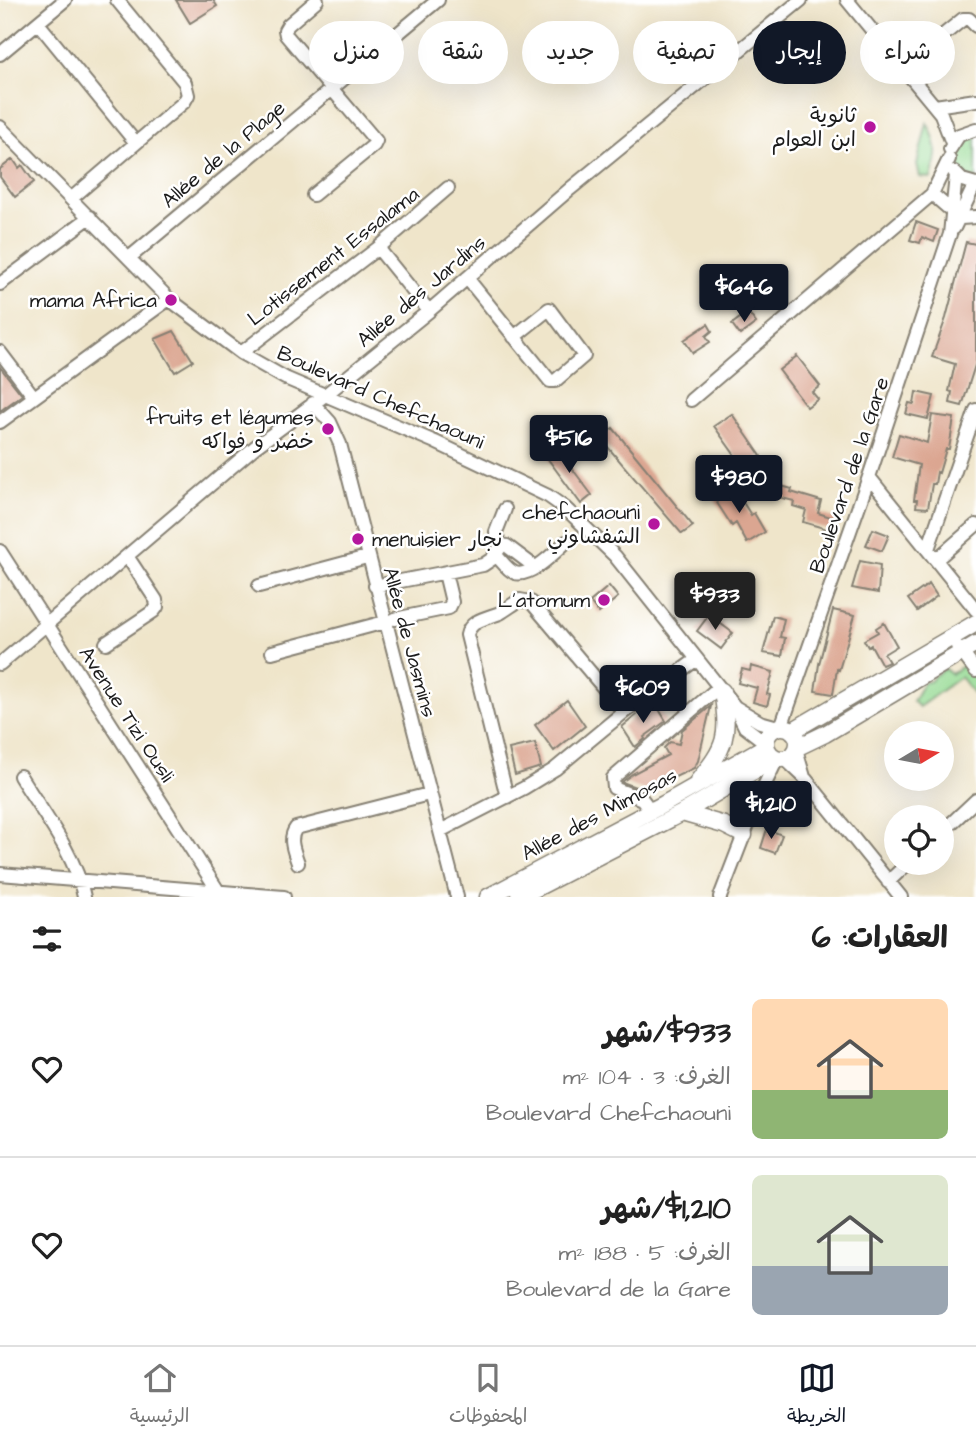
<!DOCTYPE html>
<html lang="ar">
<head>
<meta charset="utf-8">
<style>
  :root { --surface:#fff; --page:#f6f6f6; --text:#222; --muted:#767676; --line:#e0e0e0; --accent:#111827 }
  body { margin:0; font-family:"Architects Daughter","Playpen Sans Arabic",sans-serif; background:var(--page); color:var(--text); direction:rtl; height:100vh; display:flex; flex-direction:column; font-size:26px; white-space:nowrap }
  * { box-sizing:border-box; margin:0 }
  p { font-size:23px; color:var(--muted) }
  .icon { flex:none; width:38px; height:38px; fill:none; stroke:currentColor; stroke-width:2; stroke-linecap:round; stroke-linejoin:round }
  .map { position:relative; height:897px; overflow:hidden; direction:ltr }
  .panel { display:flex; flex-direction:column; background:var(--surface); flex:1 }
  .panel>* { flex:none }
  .top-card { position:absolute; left:21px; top:21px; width:934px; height:63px; direction:rtl; display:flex; gap:14px }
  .needle { width:46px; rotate:80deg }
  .tools { position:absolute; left:884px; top:721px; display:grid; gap:14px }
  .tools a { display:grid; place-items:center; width:70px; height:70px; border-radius:50%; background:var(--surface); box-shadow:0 7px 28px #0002; font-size:35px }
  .price { position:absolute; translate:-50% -60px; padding:0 16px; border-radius:7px; background:var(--accent); color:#fff; font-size:23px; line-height:46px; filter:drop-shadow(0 2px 4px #0008) }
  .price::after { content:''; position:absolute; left:50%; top:42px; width:21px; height:16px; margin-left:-10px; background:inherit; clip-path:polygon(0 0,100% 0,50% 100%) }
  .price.selected { background:#222; color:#fff }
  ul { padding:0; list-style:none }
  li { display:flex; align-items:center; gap:21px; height:175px; padding:0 28px }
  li+li { border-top:2px solid var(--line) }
  li span { display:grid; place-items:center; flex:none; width:196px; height:140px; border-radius:10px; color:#555 }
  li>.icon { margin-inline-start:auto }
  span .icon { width:84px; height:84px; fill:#fffc; stroke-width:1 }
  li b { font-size:30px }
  h2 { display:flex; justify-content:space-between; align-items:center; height:84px; padding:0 28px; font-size:30px }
  .pill { padding:0 24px; border-radius:32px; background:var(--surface); box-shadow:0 7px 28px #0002; font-size:24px; line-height:63px }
  .pill.selected { background:var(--accent); color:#fff }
  .tabs { display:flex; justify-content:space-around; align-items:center; height:98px; border-top:2px solid var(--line); background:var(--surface); font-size:19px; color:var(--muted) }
  .tabs a { display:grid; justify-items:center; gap:4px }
  .tabs .selected { color:var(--accent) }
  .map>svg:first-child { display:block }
  .green { fill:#95da93; stroke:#587b58; stroke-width:2 }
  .building { fill:#dba691 }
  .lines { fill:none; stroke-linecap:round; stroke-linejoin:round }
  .minor-casing { stroke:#868073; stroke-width:16 }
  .major-casing { stroke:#868073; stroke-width:19 }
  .minor { stroke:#fff; stroke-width:12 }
  .major { stroke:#fff; stroke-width:16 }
  .poi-dot { fill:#b5179e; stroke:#fff; stroke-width:2.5 }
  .labels { text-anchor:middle; stroke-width:5; stroke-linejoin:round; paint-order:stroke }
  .poi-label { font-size:21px; fill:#1c1c1c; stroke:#fff; text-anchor:end }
  .street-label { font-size:21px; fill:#1c1c1c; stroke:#fff }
</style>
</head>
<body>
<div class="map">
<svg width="976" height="897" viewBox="0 0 976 897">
  <rect width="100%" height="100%" fill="#fff"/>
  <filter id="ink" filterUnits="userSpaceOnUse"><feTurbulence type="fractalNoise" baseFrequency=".0143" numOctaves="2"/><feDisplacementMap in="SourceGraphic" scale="14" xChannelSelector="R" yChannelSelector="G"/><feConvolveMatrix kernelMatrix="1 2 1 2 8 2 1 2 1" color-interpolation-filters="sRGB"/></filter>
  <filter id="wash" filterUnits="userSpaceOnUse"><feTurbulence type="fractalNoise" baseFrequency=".00686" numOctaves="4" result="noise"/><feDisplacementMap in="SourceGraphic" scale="28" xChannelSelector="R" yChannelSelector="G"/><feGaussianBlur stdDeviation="1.57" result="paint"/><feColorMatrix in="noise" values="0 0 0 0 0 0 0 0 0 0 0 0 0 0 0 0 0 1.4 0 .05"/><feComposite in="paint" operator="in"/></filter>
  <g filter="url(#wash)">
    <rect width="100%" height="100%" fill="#efe5ca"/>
    <path class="green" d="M 927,123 C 939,144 938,155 931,178 L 920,177 L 917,164 Z
      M 976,135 L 976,180 C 958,173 950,158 963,140 Z
      M 965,664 L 976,678 L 976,697 L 960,677 L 919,707 L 913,701 L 923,683 L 931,681 L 934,676 L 945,669 L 951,674 Z"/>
    <g id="blocks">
      <path class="building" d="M 176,0 L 213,0 L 217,6 L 190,23 Z
        M 13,159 L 19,168 L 22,165 L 34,182 L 15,197 L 0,177 L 0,169 Z
        M 916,222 L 938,230 L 934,242 L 922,237 L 920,243 L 910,240 Z
        M 966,242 L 976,244 L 976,362 L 962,406 L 950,403 L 952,392 L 949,391 L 955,364 L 932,357 L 946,318 Z
        M 748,312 L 756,323 L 740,335 L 732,324 Z
        M 708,324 L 712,331 L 706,336 L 710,342 L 693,353 L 684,340 Z
        M 174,331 L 193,361 L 175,372 L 155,339 Z
        M 797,356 L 820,386 L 812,392 L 818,399 L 807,407 L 779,370 Z
        M 0,367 L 22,395 L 0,411 Z
        M 916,392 L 934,396 L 928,419 L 906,414 L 909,403 L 914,404 Z
        M 732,414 L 761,456 L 744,468 L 714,426 Z
        M 932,415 L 954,418 L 949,449 L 946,449 L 939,473 L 937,472 L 935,484 L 932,484 L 928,508 L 916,507 L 917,500 L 914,500 L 919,465 L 892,457 L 899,434 L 927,443 Z
        M 613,428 L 693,526 L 682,534 L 600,438 Z
        M 556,447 L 592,495 L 581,504 L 545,455 Z
        M 781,486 L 792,489 L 791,492 L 821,501 L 818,513 L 837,519 L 834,531 L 803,522 L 806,510 L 793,506 L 794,501 L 778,497 Z
        M 723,489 L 729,498 L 737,493 L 751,515 L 754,513 L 765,532 L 747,543 L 736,523 L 732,526 L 712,495 Z
        M 873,529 L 889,535 L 882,551 L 866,545 Z
        M 860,561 L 880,565 L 878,593 L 852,588 Z
        M 929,584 L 937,596 L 917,611 L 908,599 Z
        M 609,586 L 618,597 L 599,613 L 590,602 Z
        M 833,610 L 855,615 L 839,670 L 837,669 L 833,694 L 815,691 L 819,664 Z
        M 709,615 L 733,633 L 721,649 L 697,631 Z
        M 773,616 L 784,619 L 780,637 L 785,638 L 782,656 L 763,653 Z
        M 884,623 L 897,646 L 884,654 L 889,662 L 882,665 L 871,645 L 868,647 L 864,640 L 878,632 L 876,628 Z
        M 751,666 L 773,672 L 767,694 L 770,695 L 767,706 L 753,702 L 757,688 L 738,683 L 742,669 L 750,671 Z
        M 567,700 L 585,726 L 554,751 L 535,725 Z
        M 657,706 L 666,721 L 644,737 L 645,739 L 635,747 L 622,727 L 643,710 L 646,714 Z
        M 711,706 L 698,761 L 694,768 L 646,791 L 622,782 L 632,774 L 668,755 L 664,748 L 670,742 L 679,744 L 682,730 Z
        M 535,743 L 541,767 L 515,775 L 509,749 Z
        M 767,829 L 782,835 L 775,853 L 761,848 Z"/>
    </g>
  </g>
  <g filter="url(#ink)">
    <use href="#blocks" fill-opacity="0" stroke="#868073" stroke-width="2"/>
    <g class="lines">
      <defs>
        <path id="minor" d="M 847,0 L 941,114 L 952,143
          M 38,23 L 136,143
          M 0,54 L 65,0
          M 903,68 L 963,19 L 969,19 L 976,26
          M 935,106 L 976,100
          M 0,127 L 169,299 L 241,353 L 285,378 L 435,442 L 548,496 L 565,508 L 615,556 L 735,707 L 760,722 L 778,727
          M 950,149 L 959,135 L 976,129
          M 954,172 L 962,180 L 976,184
          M 932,194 L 954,213
          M 313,195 L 374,145 L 376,141 L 286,35 L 285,30 L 288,25 L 317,0
          M 72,198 L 184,102 L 188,95 L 185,83 L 117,0
          M 961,218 L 976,217
          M 954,228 L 975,184
          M 378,248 L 429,311
          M 129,258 L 438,0
          M 467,278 L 550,381 L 555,381 L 584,356 L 549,309 L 514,337
          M 0,284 L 90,217
          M 0,352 L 34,397
          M 241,353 L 378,248 L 448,188
          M 691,400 L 932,194 L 949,159
          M 313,403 L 330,422 L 340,444 L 457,897
          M 0,422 L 169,299
          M 869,477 L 976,610
          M 500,546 L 496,532 L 505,509
          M 928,549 L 976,410
          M 0,551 L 222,897
          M 495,554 C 501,560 507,570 515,573 C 530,578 555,552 566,542
          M 937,559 L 976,525
          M 259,586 L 367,557
          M 375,586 L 483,565 L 492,559 L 502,545 L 507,546 L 535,567
          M 395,619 L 449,608 L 452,602 L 445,573
          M 106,643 L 154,611 L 157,607 L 156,600 L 127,556
          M 957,646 L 976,671
          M 272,652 L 385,622
          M 0,664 L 255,447 L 324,396 L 429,311 L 570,189 L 801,0
          M 735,707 L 745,727 L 766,743
          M 781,727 L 869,477 L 950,234 L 956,175
          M 796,750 L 804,777
          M 785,759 L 804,777 L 901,897
          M 20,776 C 42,812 76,855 84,897
          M 507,797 L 467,635 C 470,620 487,618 500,613 C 507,609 513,604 520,600 L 531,602 L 624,712
          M 651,811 L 642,799 L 614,788 L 613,778 L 719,687
          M 440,831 L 524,788 L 555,769 L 624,712 L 697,659
          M 942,832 L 976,800
          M 298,863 C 294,851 288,839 296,828 L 429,794
          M 0,874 L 284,897
          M 888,882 L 908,863
          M 720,897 L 757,801 L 777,759"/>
        <path id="major" d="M766 743a16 16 0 1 1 32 0a16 16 0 1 1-32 0Z
          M 792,731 L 976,623
          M 798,747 L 825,734 L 976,644
          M 698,781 C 726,747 730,736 722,691
          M 682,813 L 724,825 L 744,835
          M 488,897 L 664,804 L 766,746
          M 519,897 L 682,813 L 776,758"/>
      </defs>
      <use href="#minor" class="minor-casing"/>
      <use href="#major" class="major-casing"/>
      <use href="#minor" class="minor"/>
      <use href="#major" class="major"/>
    </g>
  </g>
  <g class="poi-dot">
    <circle cx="870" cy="127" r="7"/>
    <circle cx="171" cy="300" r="7"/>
    <circle cx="328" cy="429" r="7"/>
    <circle cx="654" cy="524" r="7"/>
    <circle cx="358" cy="539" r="7"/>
    <circle cx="604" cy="600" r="7"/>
  </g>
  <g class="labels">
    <g class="poi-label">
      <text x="856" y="122">ثانوية<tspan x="856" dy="24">ابن العوام</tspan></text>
      <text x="157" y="307">mama Africa</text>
      <text x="314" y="424">fruits et légumes<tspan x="314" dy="24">خضر و فواكه</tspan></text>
      <text x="640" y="519">chefchaouni<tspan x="640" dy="24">الشفشاوني</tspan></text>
      <text x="372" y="546" text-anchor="start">menuisier نجار</text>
      <text x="590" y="607">L'atomum</text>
    </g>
    <g class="street-label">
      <text transform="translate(223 154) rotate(-40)" y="7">Allée de la Plage</text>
      <text transform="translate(333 256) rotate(-38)" y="7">Lotissement Essalama</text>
      <text transform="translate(421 291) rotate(-40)" y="7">Allée des Jardins</text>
      <text transform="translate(381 397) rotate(24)" y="7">Boulevard Chefchaouni</text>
      <text transform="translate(849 475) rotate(-71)" y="7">Boulevard de la Gare</text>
      <text transform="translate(410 642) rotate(75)" y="7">Allée de Jasmins</text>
      <text transform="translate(127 714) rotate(57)" y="7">Avenue Tizi Ousli</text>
      <text transform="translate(599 814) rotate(-28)" y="7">Allée des Mimosas</text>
    </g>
  </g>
</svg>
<div class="tools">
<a><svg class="needle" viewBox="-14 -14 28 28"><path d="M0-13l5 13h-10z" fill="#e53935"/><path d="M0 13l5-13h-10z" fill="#767676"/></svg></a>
<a><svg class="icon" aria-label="locate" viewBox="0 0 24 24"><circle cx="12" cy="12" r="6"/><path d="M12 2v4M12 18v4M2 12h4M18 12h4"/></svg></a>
</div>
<b class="price" style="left:744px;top:324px">$646</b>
<b class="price" style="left:569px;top:475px">$516</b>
<b class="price" style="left:739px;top:515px">$980</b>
<b class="price selected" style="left:715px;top:632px">$933</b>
<b class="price" style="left:643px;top:725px">$609</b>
<b class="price" style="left:771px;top:841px">$1,210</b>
<div class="top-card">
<a class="pill">شراء</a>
<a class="pill selected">إيجار</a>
<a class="pill">تصفية</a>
<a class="pill">جديد</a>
<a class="pill">شقة</a>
<a class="pill">منزل</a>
</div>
</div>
<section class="panel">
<h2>العقارات: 6<svg class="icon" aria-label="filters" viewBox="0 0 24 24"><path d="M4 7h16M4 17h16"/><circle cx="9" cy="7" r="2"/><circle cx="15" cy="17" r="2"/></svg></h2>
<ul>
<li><span style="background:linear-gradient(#ffd9b3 65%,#8fb573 0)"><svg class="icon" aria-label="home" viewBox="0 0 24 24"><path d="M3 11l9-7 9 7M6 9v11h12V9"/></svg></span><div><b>$933/شهر</b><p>الغرف: 3 · 104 m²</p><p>Boulevard Chefchaouni</p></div><svg class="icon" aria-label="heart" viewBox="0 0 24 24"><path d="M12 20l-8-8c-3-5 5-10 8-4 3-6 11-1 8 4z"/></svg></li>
<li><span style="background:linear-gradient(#dfe7d0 65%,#9aa5b1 0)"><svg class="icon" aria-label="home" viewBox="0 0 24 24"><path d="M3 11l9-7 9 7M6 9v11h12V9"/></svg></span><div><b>$1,210/شهر</b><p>الغرف: 5 · 188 m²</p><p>Boulevard de la Gare</p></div><svg class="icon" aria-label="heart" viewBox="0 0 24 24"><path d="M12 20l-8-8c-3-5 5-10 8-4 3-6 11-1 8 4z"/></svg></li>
</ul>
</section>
<nav class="tabs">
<a class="selected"><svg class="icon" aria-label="map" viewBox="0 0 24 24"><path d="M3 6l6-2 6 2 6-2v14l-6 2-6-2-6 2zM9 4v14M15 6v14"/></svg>الخريطة</a>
<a><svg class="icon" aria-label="saved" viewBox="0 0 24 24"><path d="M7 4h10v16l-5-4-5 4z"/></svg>المحفوظات</a>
<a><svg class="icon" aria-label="home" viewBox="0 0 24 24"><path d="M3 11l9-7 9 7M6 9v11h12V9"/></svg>الرئيسية</a>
</nav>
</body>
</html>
